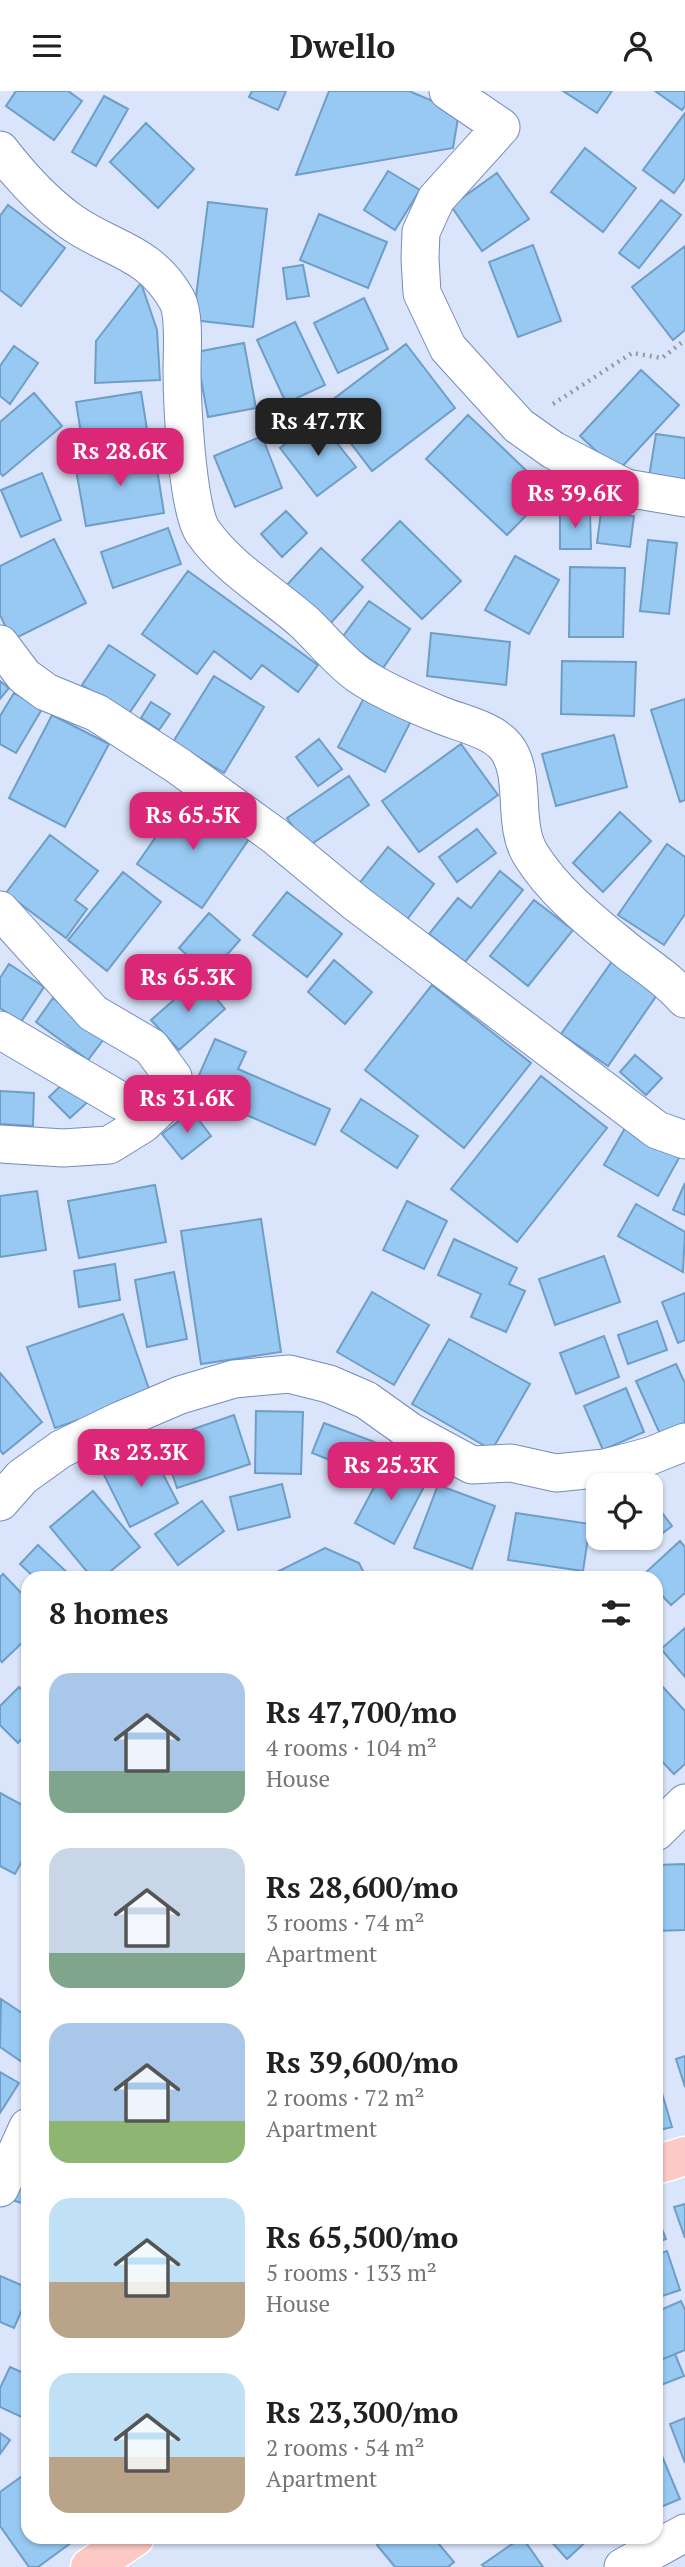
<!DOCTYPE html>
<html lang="en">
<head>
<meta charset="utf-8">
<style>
  :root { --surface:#fff; --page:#f6f6f6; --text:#202124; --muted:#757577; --accent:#db2777 }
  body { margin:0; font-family:"PT Serif",serif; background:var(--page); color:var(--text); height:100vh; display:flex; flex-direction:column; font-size:26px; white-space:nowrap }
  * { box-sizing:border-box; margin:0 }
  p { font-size:23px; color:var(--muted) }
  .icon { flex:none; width:38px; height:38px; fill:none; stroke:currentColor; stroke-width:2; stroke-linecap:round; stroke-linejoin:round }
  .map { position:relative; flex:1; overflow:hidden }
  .panel { position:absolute; left:21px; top:1480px; width:642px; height:973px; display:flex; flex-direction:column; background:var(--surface); border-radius:21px; box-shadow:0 2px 5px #0004 }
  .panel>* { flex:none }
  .buttons { position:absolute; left:586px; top:1382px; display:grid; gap:14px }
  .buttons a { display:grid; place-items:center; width:77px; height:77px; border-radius:14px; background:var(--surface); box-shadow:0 2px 5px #0004; font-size:35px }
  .price { position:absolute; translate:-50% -60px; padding:0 16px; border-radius:14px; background:var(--accent); color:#fff; font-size:23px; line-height:46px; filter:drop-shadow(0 2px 4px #0008) }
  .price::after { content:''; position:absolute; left:50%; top:42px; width:21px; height:16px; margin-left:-10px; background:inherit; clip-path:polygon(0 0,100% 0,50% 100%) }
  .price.current { background:#222; color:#fff }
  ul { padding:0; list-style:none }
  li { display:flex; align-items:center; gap:21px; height:175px; padding:0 28px }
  li span { display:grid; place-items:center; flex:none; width:196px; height:140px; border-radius:21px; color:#555 }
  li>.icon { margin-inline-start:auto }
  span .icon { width:84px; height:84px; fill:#fffc; stroke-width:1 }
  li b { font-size:30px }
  h2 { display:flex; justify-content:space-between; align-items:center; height:84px; padding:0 28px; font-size:30px }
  header { display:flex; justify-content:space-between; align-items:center; height:91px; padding:0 28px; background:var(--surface); font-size:32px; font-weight:600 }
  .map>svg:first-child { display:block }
  .building { fill:#97c9f3; stroke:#6e9ec7; stroke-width:2 }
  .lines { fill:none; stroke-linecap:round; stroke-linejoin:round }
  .minor-casing { stroke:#748cbd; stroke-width:39 }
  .primary-casing { stroke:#fff; stroke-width:41 }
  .path { stroke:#909aae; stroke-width:4.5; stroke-dasharray:2 5; stroke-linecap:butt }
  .minor { stroke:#fff; stroke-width:37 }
  .primary { stroke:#fcc9c5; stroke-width:38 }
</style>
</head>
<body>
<header><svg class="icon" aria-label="menu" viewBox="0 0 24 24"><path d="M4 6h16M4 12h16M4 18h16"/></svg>Dwello<svg class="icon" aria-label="person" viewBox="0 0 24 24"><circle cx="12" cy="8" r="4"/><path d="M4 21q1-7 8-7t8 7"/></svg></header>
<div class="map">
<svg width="685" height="2476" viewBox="0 0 685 2476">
  <rect width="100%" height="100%" fill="#dae4fa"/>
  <path class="building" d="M 16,0 L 68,0 L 82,10 L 54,49 L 6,15 Z
    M 252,0 L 286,0 L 278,19 L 249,6 Z
    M 329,0 L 409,0 L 459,21 L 453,57 L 296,84 Z
    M 563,0 L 612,0 L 597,22 Z
    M 655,0 L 685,0 L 685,15 L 682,19 Z
    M 104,5 L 128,18 L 96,75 L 72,61 Z
    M 685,22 L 685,87 L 674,102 L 643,79 Z
    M 146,32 L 194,78 L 158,117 L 110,71 Z
    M 585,57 L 636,97 L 603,141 L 551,101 Z
    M 388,80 L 420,99 L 395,139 L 364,119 Z
    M 497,82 L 529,128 L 482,160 L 451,115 Z
    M 661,109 L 681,124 L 639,177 L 619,162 Z
    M 208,111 L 267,118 L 253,236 L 193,229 Z
    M 8,114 L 65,157 L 21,215 L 0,199 L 0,125 Z
    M 319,123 L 387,151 L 368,197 L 300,169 Z
    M 533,154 L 561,230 L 518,246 L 489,171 Z
    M 685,155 L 685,239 L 673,249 L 632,196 Z
    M 303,174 L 309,205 L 287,208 L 283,177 Z
    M 141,192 L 157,239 L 160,289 L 95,292 L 96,250 Z
    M 364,207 L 388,258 L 338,282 L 314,232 Z
    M 295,231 L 325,294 L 286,312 L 257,249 Z
    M 244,252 L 256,317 L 208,326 L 196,261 Z
    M 406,253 L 455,317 L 372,380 L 323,316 Z
    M 14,255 L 38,272 L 10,313 L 0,305 L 0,275 Z
    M 641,279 L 679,314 L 618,380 L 580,345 Z
    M 141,301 L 149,351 L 84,361 L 76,311 Z
    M 34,302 L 62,335 L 3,385 L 0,382 L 0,331 Z
    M 468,324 L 549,401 L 507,444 L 426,368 Z
    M 318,328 L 356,376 L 317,405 L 280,357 Z
    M 656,343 L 685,347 L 685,391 L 649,386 Z
    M 262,345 L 282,397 L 235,416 L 214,365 Z
    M 154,359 L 164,422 L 86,435 L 75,373 Z
    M 42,382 L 61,429 L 21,446 L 1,399 Z
    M 560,419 L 590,419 L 591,458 L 560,458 Z
    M 286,420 L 307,442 L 282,466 L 261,443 Z
    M 601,421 L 634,425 L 630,456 L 597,452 Z
    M 400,430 L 461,490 L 422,528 L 362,469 Z
    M 168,437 L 181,473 L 113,497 L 101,461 Z
    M 54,448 L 86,512 L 12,549 L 0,524 L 0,475 Z
    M 648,449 L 677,452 L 669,523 L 640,520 Z
    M 321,457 L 363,496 L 329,534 L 286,495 Z
    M 515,465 L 559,489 L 529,543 L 485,519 Z
    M 570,476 L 625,477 L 623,546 L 569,546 Z
    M 188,480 L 318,574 L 298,601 L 262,574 L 251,588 L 214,560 L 197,583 L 142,543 Z
    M 369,510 L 410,538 L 383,577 L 341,548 Z
    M 431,542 L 510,551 L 506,594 L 427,585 Z
    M 109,554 L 155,584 L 128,624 L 82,594 Z
    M 562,570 L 636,571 L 634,625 L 561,623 Z
    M 214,585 L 264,616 L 224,682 L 173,651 Z
    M 0,590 L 9,597 L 0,608 Z
    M 14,602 L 42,618 L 16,662 L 0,653 L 0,625 Z
    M 366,603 L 412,628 L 385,681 L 338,656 Z
    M 685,608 L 685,709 L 680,711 L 651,619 Z
    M 151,611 L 170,623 L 159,639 L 141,627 Z
    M 52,624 L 109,653 L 65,736 L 9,707 Z
    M 614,644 L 627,696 L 556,715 L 542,663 Z
    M 319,648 L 342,678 L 318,695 L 296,666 Z
    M 461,653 L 498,704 L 419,761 L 382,710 Z
    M 349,685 L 369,714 L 307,756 L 287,727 Z
    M 185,704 L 249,748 L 202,817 L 137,773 Z
    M 620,721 L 651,750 L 603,801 L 573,772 Z
    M 477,738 L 496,762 L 457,791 L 439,766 Z
    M 50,744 L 98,780 L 75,809 L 87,818 L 66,847 L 6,802 Z
    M 667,753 L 685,766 L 685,823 L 664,854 L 618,824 Z
    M 388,756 L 434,793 L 405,831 L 358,794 Z
    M 500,780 L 523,799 L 465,871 L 429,843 L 458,807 L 471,817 Z
    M 123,781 L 161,811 L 107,880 L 68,849 Z
    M 287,801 L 342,843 L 307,886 L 253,844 Z
    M 534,809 L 573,839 L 528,895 L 490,865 Z
    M 209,822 L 240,849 L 209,884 L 179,857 Z
    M 334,869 L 372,901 L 345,933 L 308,901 Z
    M 613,869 L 659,901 L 608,975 L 561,943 Z
    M 9,873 L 44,896 L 21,931 L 0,917 L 0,887 Z
    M 199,887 L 225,918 L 179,959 L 151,929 Z
    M 432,894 L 531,972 L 464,1057 L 365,979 Z
    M 53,907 L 106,945 L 88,969 L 36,931 Z
    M 215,948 L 246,961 L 238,978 L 330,1018 L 315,1054 L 192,1000 Z
    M 635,964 L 662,987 L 646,1004 L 620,981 Z
    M 71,985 L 92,1007 L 70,1027 L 49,1006 Z
    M 541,985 L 607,1037 L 517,1151 L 451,1098 Z
    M 0,1000 L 34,1002 L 33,1035 L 0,1033 Z
    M 361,1008 L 418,1045 L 397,1077 L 341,1040 Z
    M 192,1020 L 211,1045 L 182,1068 L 162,1043 Z
    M 625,1037 L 679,1067 L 658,1105 L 604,1074 Z
    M 685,1092 L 685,1124 L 673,1119 Z
    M 155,1094 L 166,1151 L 79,1167 L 68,1110 Z
    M 37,1100 L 46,1159 L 0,1166 L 0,1105 Z
    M 407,1110 L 447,1130 L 424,1178 L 383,1159 Z
    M 636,1113 L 685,1141 L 683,1181 L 618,1145 Z
    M 261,1128 L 281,1261 L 201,1273 L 181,1140 Z
    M 454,1148 L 517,1177 L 509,1193 L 525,1200 L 506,1241 L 471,1226 L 481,1203 L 438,1184 Z
    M 604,1165 L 620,1211 L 555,1234 L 539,1188 Z
    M 115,1173 L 120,1209 L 79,1216 L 74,1180 Z
    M 174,1181 L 187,1248 L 147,1256 L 135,1189 Z
    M 372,1201 L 429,1234 L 394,1294 L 337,1261 Z
    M 685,1202 L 685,1249 L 678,1252 L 662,1211 Z
    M 123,1223 L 151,1304 L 55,1337 L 27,1256 Z
    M 657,1230 L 667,1259 L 628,1273 L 618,1244 Z
    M 604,1245 L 619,1286 L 576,1303 L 560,1262 Z
    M 449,1248 L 530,1293 L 492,1359 L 412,1313 Z
    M 676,1273 L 685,1292 L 685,1332 L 660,1343 L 636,1290 Z
    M 0,1282 L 42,1331 L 3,1363 L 0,1359 Z
    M 626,1297 L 644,1341 L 603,1359 L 584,1315 Z
    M 256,1320 L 303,1321 L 301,1383 L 255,1382 Z
    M 234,1324 L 250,1373 L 177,1397 L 161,1349 Z
    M 324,1332 L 380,1353 L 368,1384 L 312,1362 Z
    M 151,1360 L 178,1412 L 130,1436 L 104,1384 Z
    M 388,1370 L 427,1390 L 394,1453 L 355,1432 Z
    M 282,1393 L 290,1426 L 238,1439 L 230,1406 Z
    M 438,1394 L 495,1415 L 472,1478 L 414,1457 Z
    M 93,1400 L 140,1456 L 101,1488 L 93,1488 L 50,1436 Z
    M 651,1407 L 672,1435 L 644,1456 L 637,1447 L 651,1447 Z
    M 202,1410 L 224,1440 L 178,1474 L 155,1443 Z
    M 516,1422 L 590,1433 L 583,1480 L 508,1469 Z
    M 680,1450 L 685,1456 L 685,1502 L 671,1514 L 656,1498 L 656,1488 L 647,1488 L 643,1484 Z
    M 38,1454 L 74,1488 L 36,1488 L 20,1473 Z
    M 325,1457 L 359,1472 L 367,1488 L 263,1488 Z
    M 3,1483 L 28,1509 L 28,1546 L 2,1571 L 0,1569 L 0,1486 Z
    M 685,1537 L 685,1586 L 661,1558 Z
    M 662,1595 L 685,1620 L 685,1673 L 674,1683 L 656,1664 L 656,1600 Z
    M 19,1596 L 28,1605 L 28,1641 L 18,1652 L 0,1634 L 0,1615 Z
    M 0,1702 L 28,1717 L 28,1759 L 15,1783 L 0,1775 Z
    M 685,1773 L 685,1839 L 656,1840 L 656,1774 Z
    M 1,1908 L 28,1926 L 28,1975 L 0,1956 Z
    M 685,1965 L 685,1996 L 676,1968 Z
    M 0,1981 L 19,1992 L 0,2022 Z
    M 656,1982 L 672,2036 L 656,2040 Z
    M 28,2060 L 28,2114 L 12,2109 Z
    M 685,2113 L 685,2147 L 674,2116 Z
    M 656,2123 L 666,2148 L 656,2152 Z
    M 667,2160 L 680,2199 L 656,2207 L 656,2164 Z
    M 0,2185 L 28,2197 L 28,2205 L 14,2237 L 0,2231 Z
    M 681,2210 L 685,2219 L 685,2259 L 656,2271 L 656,2221 Z
    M 675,2263 L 684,2285 L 656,2296 L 656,2271 Z
    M 10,2276 L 28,2284 L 28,2329 L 0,2316 L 0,2297 Z
    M 685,2327 L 685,2372 L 670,2333 Z
    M 0,2342 L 10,2349 L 0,2363 Z
    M 659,2358 L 680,2408 L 656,2418 L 656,2359 Z
    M 28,2381 L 28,2446 L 79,2446 L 38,2476 L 29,2476 L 0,2435 L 0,2401 Z
    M 386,2446 L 433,2446 L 454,2471 L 448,2476 L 395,2476 L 377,2454 Z
    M 522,2446 L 543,2476 L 484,2476 L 482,2474 Z
    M 547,2446 L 591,2446 L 567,2468 Z"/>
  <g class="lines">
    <defs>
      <path id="minor" d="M 448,0 L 501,36 L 436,108 L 421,141 L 420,167 L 422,202 L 448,257 L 519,335 L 553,359 L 626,397 L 685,407
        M 0,59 C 20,85 44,111 70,130 C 110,159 149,159 177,209 C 185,224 182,261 182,279 C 182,310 187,419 203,441 C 228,477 271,502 304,531 C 322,548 339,570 359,584 C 378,597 416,614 438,623 C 459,632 492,638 506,656 C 528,684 511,733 531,764 C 555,803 596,834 631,863 C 650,877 669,890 685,908
        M 0,553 L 24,585 L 46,601 L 97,622 L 177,674 L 275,745 L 356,812 L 657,1039 L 685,1049
        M 0,819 L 93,922 L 151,956 L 173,986 L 166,1011 L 143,1033 L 109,1054 L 63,1057 L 0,1053
        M 0,939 L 121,1010 L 152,1024
        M 0,1411 L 22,1386 L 61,1358 L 119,1330 L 180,1304 L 234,1288 L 289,1283 L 329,1293 L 366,1309 L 411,1341 L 472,1374 L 511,1372 L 556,1382 L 605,1377 L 650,1365 L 685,1351
        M 656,1741 L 685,1712
        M 0,2097 L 28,2036
        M 623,2476 L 685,2442"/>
      <path id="primary" d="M 656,2074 L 685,2065
        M 90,2476 L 135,2446"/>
    </defs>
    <use href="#minor" class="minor-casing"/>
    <use href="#primary" class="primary-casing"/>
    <path class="path" d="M 553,313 L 632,262 L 662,267 L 685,249"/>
    <use href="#minor" class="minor"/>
    <use href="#primary" class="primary"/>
  </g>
</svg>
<div class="buttons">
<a><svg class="icon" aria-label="locate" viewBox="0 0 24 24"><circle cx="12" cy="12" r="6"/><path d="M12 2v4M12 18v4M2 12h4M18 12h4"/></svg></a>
</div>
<b class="price current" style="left:318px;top:367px">Rs 47.7K</b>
<b class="price" style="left:120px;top:397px">Rs 28.6K</b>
<b class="price" style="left:575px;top:439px">Rs 39.6K</b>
<b class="price" style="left:193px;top:761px">Rs 65.5K</b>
<b class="price" style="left:188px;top:923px">Rs 65.3K</b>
<b class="price" style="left:187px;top:1044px">Rs 31.6K</b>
<b class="price" style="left:141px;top:1398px">Rs 23.3K</b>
<b class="price" style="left:391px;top:1411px">Rs 25.3K</b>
<section class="panel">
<h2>8 homes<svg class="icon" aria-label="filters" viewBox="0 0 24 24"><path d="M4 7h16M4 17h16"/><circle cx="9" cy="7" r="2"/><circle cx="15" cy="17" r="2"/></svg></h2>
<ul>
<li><span style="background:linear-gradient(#a9c7e8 70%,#7fa58c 0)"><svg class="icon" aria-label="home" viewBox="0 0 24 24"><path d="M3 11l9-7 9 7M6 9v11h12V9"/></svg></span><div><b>Rs 47,700/mo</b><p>4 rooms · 104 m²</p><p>House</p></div></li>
<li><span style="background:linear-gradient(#c9d6e8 75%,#7fa58c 0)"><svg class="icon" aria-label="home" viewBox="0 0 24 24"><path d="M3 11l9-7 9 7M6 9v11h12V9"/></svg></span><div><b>Rs 28,600/mo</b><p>3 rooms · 74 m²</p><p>Apartment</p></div></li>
<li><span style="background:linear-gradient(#a9c7e8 70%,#8fb573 0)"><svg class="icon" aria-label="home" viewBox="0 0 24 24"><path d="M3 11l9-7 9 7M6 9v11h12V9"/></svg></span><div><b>Rs 39,600/mo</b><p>2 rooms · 72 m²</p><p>Apartment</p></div></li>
<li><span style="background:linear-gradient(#bfe0f5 60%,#b9a48a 0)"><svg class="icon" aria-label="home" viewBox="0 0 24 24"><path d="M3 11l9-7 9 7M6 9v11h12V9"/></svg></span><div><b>Rs 65,500/mo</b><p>5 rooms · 133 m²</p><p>House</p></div></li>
<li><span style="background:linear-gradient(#bfe0f5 60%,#b9a48a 0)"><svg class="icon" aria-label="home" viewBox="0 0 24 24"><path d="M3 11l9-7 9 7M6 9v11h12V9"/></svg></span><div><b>Rs 23,300/mo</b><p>2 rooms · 54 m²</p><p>Apartment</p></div></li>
</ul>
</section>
</div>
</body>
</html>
